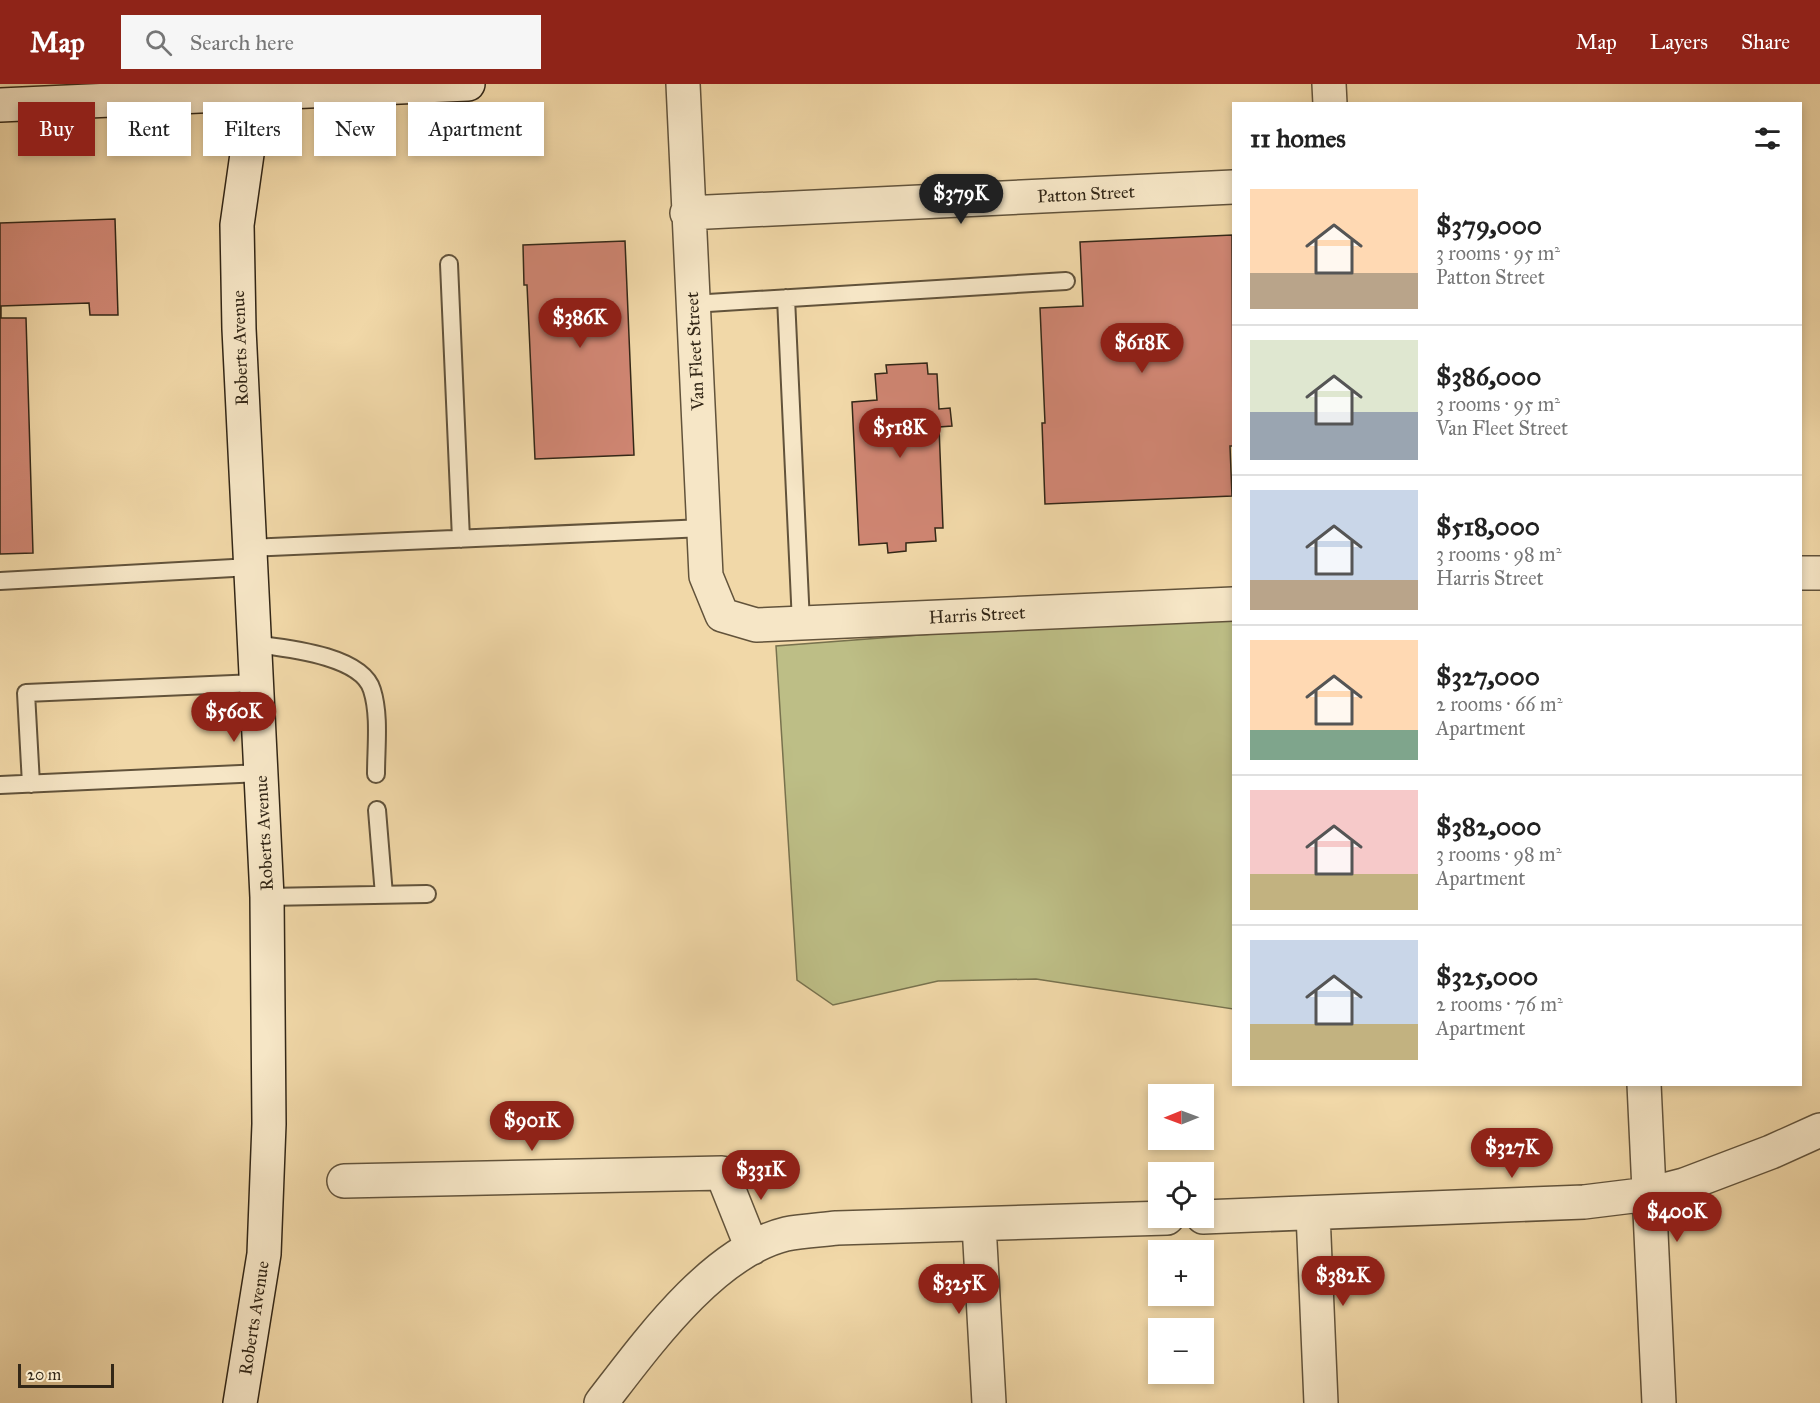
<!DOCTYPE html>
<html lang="en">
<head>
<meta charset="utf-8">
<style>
  :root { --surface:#fff; --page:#f6f6f6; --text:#222; --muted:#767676; --line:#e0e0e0; --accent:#8f2418 }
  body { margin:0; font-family:"IM FELL Great Primer",serif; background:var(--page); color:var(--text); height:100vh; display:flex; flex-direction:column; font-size:22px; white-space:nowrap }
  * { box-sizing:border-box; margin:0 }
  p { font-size:20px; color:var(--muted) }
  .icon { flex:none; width:33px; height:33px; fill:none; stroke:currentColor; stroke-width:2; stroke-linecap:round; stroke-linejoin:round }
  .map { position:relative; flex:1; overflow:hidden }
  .sheet { position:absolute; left:1232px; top:18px; width:570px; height:984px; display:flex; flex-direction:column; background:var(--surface); border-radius:0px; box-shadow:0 3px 9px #0003 }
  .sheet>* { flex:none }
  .top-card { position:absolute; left:18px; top:18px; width:570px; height:54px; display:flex; gap:12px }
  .needle { width:39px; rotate:269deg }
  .tools { position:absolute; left:1148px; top:1000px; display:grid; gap:12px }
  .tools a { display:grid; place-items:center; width:66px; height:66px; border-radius:0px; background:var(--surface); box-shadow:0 3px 9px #0003; font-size:30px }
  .scale { position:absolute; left:18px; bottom:15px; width:96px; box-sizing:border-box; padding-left:6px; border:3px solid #332717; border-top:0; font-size:16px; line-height:21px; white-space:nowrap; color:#332717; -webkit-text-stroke:4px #f6e6c6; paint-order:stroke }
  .price { position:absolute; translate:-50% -51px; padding:0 14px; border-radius:21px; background:var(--accent); color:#fff; font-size:20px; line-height:39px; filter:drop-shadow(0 2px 3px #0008) }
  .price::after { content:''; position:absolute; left:50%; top:36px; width:18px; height:14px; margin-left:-9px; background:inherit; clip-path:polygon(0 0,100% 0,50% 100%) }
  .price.on { background:#222; color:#fff }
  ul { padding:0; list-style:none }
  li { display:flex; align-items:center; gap:18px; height:150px; padding:0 18px }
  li+li { border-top:2px solid var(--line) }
  li span { display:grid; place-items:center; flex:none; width:168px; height:120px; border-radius:0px; color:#555 }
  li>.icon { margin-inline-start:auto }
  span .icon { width:72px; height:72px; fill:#fffc; stroke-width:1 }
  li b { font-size:26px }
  h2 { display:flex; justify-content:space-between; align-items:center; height:72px; padding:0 18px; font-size:26px }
  .chip { padding:0 21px; border-radius:0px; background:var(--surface); box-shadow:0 3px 9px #0003; font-size:21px; line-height:54px }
  .chip.on { background:var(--accent); color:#fff }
  header { display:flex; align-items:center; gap:36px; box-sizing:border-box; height:84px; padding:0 30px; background:var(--accent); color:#fff }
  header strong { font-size:28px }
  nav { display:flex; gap:33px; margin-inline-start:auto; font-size:21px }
  .search { width:420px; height:54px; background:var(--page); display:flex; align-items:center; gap:15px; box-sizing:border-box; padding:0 21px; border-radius:0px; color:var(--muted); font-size:22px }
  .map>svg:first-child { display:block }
  .green { fill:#bdbe86; stroke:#78724e; stroke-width:1.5 }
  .building { fill:#d08673; stroke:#332717; stroke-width:1.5 }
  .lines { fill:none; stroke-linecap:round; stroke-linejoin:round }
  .lane-casing { stroke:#62533b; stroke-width:20 }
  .street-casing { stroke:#62533b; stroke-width:36 }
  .secondary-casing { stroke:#332717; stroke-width:36 }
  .lane { stroke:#f6e6c6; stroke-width:16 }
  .street { stroke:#f6e6c6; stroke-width:33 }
  .secondary { stroke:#f6e6c6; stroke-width:33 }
  .labels { text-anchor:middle; stroke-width:4.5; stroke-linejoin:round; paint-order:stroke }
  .street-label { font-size:18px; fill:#332717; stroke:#f6e6c6 }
</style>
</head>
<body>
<header>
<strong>Map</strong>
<div class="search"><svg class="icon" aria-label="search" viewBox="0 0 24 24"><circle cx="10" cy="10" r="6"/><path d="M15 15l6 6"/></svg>Search here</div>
<nav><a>Map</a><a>Layers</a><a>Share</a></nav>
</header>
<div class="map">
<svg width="1820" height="1319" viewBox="0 0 1820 1319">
  <rect width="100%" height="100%" fill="#f1d8a8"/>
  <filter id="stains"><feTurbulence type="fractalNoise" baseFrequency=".00333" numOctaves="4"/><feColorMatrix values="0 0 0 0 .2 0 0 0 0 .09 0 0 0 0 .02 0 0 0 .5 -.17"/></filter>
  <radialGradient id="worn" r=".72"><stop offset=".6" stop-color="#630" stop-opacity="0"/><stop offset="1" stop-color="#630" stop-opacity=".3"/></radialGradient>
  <path class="green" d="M 1233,527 L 1233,925 L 1036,895 L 938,897 L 833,921 L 797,896 L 776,562 Z"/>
  <path class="building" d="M 115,135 L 118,231 L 90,231 L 89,219 L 1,222 L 1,234 L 26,234 L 33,469 L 0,470 L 0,139 Z
    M 1232,151 L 1233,362 L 1230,362 L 1232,412 L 1045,420 L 1042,339 L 1045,339 L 1040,224 L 1083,222 L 1080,158 Z
    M 625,157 L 634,371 L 535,375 L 527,201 L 524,201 L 523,161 Z
    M 927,279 L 928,290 L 937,290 L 939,325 L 950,324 L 952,342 L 939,343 L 943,444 L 935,444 L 936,457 L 906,459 L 906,467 L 888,469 L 887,459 L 859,461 L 852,318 L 877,316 L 875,290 L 887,289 L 886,281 Z"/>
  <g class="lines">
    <defs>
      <path id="lane" d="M 449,180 L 461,455
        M 786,214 L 801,539
        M 692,220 L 1066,197
        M 250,464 L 704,444
        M 0,497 L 251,483
        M 255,560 C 284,564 362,571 372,606 C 380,631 376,663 376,690
        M 31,700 L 26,609 L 256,599
        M 0,701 L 261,689
        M 377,726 L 384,811
        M 267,813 L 427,810"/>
      <path id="street" d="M 683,0 L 706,492 L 722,531 L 756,541 L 1233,520
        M 1329,0 L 1330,20
        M 687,129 L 1233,103
        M 1800,489 L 1820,489
        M 1644,1000 L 1659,1319
        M 344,1097 L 722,1089 L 752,1164
        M 1313,1129 L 1321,1319
        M 1203,1133 L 1584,1118 L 1649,1110 L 1684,1101 L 1771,1068 L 1820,1046
        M 979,1141 L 989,1319
        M 601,1319 C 646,1261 712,1168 786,1150 C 802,1147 820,1146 837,1144 L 1167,1134"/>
      <path id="secondary" d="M 0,21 L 468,0
        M 240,1319 L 264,1170 L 269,1040 L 267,813 L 239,245 L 237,141 L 249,56 L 263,0"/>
    </defs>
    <use href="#lane" class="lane-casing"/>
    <use href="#street" class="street-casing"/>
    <use href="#secondary" class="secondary-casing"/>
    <use href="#lane" class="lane"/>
    <use href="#street" class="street"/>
    <use href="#secondary" class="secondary"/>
  </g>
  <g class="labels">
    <g class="street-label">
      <text transform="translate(1086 110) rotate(-3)" y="6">Patton Street</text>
      <text transform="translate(240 264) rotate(-92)" y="6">Roberts Avenue</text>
      <text transform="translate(695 267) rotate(-93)" y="6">Van Fleet Street</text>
      <text transform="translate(977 531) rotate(-3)" y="6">Harris Street</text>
      <text transform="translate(264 749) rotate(-93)" y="6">Roberts Avenue</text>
      <text transform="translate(254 1234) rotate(-81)" y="6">Roberts Avenue</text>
    </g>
  </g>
  <rect width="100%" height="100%" filter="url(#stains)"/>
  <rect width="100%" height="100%" fill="url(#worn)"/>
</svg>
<div class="tools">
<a><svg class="needle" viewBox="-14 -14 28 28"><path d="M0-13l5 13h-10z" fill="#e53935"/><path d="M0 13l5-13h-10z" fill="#767676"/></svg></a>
<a><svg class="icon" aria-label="locate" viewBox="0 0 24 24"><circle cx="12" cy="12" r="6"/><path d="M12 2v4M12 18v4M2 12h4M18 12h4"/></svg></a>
<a>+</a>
<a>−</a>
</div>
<div class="scale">20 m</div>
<b class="price on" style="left:961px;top:141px">$379K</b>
<b class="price" style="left:580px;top:265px">$386K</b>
<b class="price" style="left:1142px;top:290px">$618K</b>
<b class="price" style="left:900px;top:375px">$518K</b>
<b class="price" style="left:234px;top:659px">$560K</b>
<b class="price" style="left:532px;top:1068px">$901K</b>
<b class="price" style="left:1512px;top:1095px">$327K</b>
<b class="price" style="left:761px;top:1117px">$331K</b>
<b class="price" style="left:1677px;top:1159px">$400K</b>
<b class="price" style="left:1343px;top:1223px">$382K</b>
<b class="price" style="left:959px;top:1231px">$325K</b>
<div class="top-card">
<a class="chip on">Buy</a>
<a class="chip">Rent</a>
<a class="chip">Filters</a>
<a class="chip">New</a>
<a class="chip">Apartment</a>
</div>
<section class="sheet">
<h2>11 homes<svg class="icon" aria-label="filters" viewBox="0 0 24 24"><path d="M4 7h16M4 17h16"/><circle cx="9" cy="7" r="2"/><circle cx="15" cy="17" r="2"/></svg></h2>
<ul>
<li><span style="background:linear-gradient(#ffd9b3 70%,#b9a48a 0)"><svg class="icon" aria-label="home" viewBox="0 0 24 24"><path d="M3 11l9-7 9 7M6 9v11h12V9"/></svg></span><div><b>$379,000</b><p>3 rooms · 95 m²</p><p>Patton Street</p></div></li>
<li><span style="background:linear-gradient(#dfe7d0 60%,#9aa5b1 0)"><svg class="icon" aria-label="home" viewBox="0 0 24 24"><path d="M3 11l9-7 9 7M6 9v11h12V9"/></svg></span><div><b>$386,000</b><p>3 rooms · 95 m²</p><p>Van Fleet Street</p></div></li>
<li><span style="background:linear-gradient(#c9d6e8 75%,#b9a48a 0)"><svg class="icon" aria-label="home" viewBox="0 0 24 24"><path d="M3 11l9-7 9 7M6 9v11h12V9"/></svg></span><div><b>$518,000</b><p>3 rooms · 98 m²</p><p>Harris Street</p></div></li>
<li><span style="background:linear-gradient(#ffd9b3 75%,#7fa58c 0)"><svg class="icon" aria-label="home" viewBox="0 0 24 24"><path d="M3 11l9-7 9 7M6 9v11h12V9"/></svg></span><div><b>$327,000</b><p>2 rooms · 66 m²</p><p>Apartment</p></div></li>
<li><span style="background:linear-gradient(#f6c9c9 70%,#c2b280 0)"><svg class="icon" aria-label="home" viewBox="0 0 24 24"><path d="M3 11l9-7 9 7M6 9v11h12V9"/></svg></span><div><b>$382,000</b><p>3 rooms · 98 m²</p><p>Apartment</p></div></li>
<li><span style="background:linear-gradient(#c9d6e8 70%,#c2b280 0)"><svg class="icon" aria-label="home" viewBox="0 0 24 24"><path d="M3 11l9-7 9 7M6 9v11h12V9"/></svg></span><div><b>$325,000</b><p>2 rooms · 76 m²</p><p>Apartment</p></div></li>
</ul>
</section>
</div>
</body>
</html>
